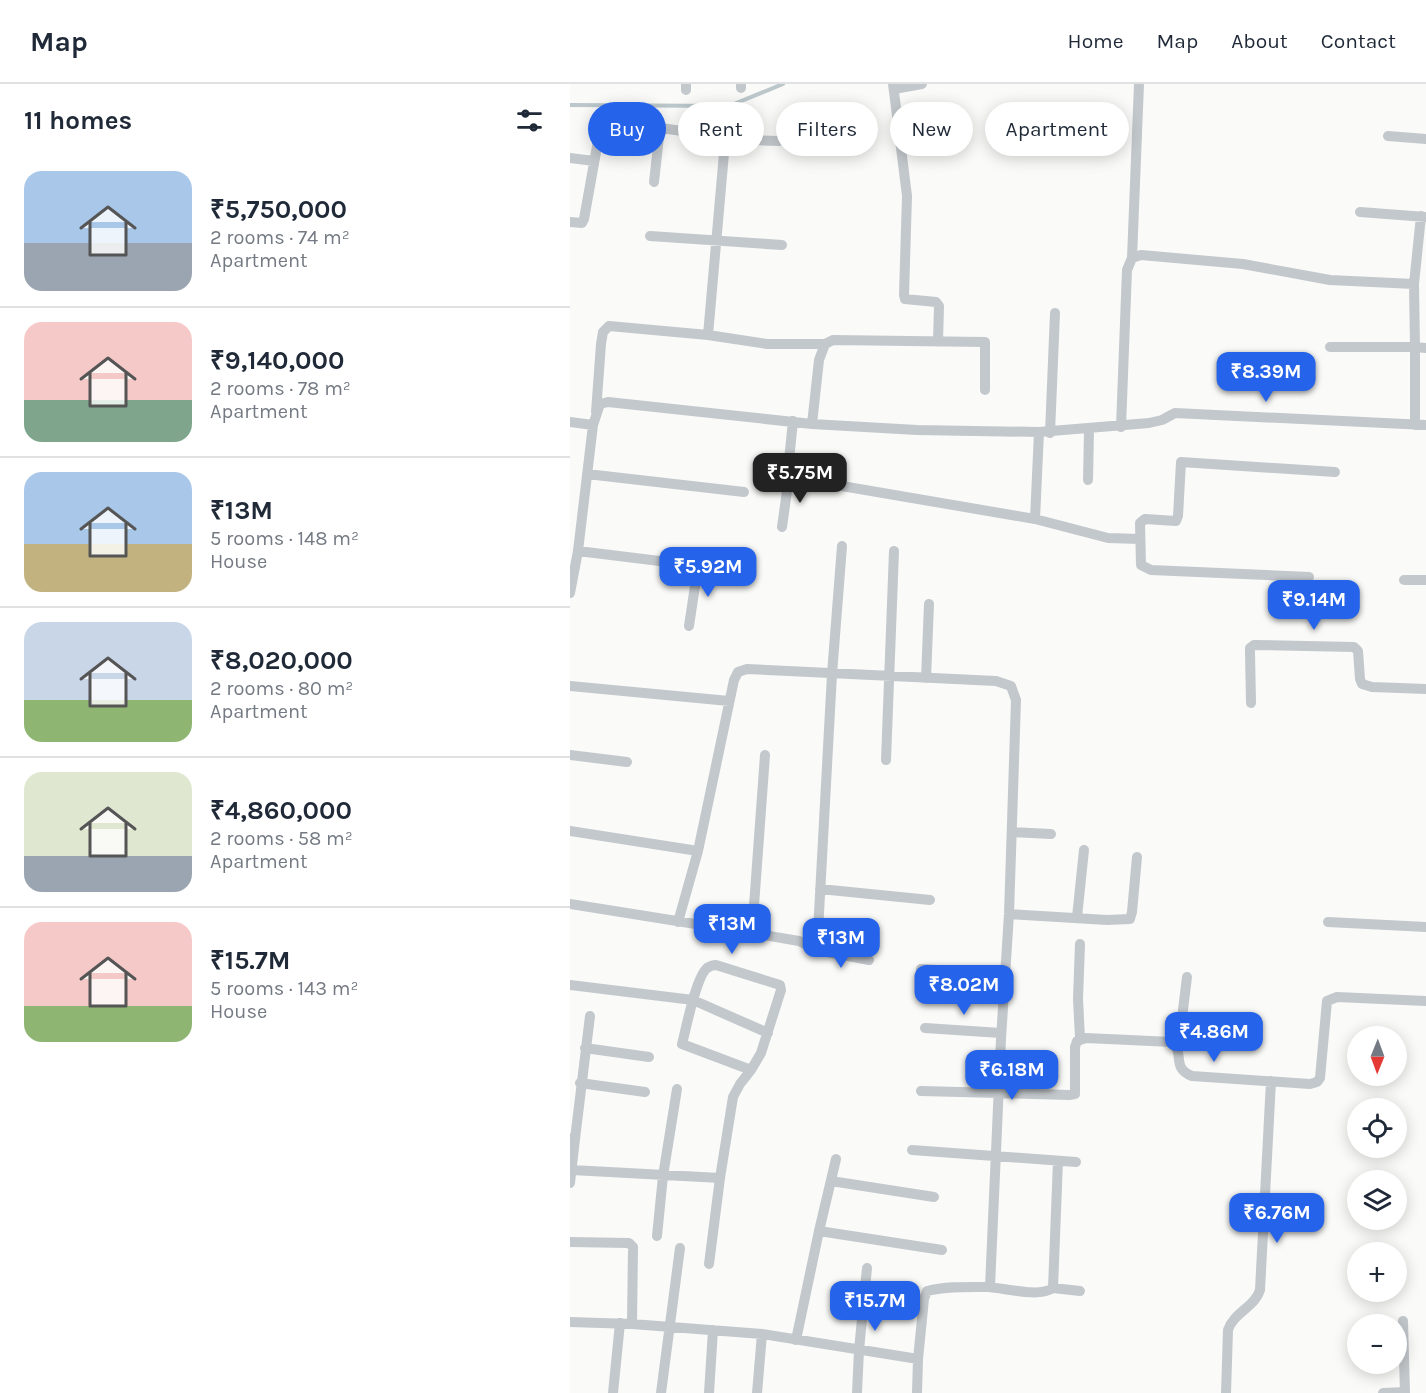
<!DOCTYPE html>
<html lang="en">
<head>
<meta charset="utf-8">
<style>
  :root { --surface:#fff; --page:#f6f6f7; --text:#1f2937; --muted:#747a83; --line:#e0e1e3; --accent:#2563eb }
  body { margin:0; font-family:Karla,sans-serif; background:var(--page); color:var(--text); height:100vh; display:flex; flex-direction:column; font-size:22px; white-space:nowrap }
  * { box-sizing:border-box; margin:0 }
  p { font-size:20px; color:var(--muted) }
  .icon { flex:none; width:33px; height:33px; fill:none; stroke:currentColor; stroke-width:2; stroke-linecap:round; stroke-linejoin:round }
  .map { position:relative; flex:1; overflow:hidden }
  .drawer { display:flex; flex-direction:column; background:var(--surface); width:570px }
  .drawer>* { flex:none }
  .guide { position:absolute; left:18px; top:18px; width:570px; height:54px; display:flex; gap:12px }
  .needle { width:39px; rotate:181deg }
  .fabs { position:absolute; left:777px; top:942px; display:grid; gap:12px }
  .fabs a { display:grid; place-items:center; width:60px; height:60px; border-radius:50%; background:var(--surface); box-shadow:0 3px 15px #0003; font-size:30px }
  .price { position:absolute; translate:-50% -51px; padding:0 14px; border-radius:12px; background:var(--accent); color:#fff; font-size:20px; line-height:39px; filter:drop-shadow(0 2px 3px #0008) }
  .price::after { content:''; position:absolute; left:50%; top:36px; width:18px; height:14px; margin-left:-9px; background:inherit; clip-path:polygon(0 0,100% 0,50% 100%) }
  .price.active { background:#222; color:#fff }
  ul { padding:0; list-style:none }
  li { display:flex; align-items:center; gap:18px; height:150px; padding:0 24px }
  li+li { border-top:2px solid var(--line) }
  li span { display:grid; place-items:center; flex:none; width:168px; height:120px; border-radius:18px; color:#555 }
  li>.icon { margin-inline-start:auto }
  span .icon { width:72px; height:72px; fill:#fffc; stroke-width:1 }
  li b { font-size:26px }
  h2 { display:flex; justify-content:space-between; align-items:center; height:72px; padding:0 24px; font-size:26px }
  .pill { padding:0 21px; border-radius:27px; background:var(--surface); box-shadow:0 3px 15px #0003; font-size:21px; line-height:54px }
  .pill.active { background:var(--accent); color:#fff }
  header { display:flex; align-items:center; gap:36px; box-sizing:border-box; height:84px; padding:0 30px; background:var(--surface); border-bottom:2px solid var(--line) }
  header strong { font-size:28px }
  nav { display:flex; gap:33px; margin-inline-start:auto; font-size:21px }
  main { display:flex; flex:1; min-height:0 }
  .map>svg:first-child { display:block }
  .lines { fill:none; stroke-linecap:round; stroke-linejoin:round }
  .stream { stroke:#bbc7cb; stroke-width:4 }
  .minor { stroke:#c3c8cc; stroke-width:10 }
</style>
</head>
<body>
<header>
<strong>Map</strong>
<nav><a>Home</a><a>Map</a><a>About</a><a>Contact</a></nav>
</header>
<main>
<section class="drawer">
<h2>11 homes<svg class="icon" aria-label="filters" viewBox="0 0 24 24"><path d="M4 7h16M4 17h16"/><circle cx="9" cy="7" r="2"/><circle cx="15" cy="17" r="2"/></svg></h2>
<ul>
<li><span style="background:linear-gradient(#a9c7e8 60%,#9aa5b1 0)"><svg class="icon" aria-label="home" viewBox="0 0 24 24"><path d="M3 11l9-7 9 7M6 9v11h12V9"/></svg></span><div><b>₹5,750,000</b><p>2 rooms · 74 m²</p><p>Apartment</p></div></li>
<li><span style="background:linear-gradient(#f6c9c9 65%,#7fa58c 0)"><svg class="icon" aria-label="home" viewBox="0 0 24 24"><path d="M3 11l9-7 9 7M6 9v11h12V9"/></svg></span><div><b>₹9,140,000</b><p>2 rooms · 78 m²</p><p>Apartment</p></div></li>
<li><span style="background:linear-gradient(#a9c7e8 60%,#c2b280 0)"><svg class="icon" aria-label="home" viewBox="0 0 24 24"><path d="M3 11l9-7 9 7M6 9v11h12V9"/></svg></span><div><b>₹13M</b><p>5 rooms · 148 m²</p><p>House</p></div></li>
<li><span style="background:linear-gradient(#c9d6e8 65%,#8fb573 0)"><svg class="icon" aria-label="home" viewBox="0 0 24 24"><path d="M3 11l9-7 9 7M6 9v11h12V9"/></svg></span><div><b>₹8,020,000</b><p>2 rooms · 80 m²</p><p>Apartment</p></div></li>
<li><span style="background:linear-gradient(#dfe7d0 70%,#9aa5b1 0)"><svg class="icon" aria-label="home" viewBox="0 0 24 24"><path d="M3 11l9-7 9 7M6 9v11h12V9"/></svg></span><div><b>₹4,860,000</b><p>2 rooms · 58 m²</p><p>Apartment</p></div></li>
<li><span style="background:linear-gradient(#f6c9c9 70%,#8fb573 0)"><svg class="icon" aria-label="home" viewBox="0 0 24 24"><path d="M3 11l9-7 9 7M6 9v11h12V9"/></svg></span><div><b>₹15.7M</b><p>5 rooms · 143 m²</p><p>House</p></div></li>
</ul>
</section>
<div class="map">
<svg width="856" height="1309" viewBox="0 0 856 1309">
  <rect width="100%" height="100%" fill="#fafaf8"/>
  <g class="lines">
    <path class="stream" d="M 0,21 L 159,22 L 213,0"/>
    <path class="minor" d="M 323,0 L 337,112 L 334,211 L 335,215 L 366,218 L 369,222 L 368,258
      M 171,4 L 171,0
      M 324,5 L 352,0
      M 116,6 L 116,0
      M 818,52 L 856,55
      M 153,55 L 209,57
      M 0,74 L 24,77
      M 84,98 L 90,44
      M 790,128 L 856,133
      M 0,138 L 12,139 L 14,135 L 28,57 L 31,47 L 50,40 L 75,42 L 150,52 L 155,58 L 138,251
      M 80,152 L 212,161
      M 562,174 L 569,0
      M 844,200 L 845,263 L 856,264
      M 760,263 L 845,263 L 845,341
      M 26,328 L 31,260 L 33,248 L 39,242 L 138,251 L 197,260 L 255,260
      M 223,337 L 218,386 L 219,393 L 465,435 L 538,454 L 570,455
      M 0,338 L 23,341
      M 242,340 L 249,276 L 255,260 L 263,256 L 415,258 L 415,306
      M 551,343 L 557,186 L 562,174 L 571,171 L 673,180 L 760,196 L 844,200 L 851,132
      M 469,348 L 579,339 L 592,336 L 605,329 L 856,341
      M 480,349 L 485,229
      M 17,390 L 174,408
      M 518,396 L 519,346
      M 212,443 L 219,393
      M 8,467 L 163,486
      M 739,493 L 581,486 L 571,481 L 570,439 L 575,435 L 606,437 L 608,432 L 611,378 L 765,388
      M 834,496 L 856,496
      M 0,509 L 8,467 L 23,341 L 30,320 L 38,318 L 242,340 L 347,346 L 469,348 L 465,435
      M 119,542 L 128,482
      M 356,594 L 359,520
      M 0,602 L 159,617
      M 681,619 L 680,568 L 680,564 L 684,561 L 784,563 L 788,567 L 790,595 L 792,600 L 802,603 L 856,605
      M 0,671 L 57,678
      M 195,671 L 182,849 L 229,857 L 247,866 L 262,590 L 272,462
      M 316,676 L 324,467
      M 0,747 L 128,767
      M 442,748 L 481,750
      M 250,805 L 360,816
      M 0,820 L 182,849
      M 439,830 L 537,836 L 560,835 L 562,828 L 567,773
      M 507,833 L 514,766
      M 108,838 L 128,767 L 164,596 L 168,588 L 177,585 L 426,597 L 441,602 L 446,616 L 439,830 L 431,955 L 420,1203
      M 758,838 L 856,843
      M 510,860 L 508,915 L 510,954
      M 247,866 L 299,876
      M 351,885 L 435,890
      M 0,901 L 123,916 L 198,949
      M 355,944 L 431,949
      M 15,964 L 79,973
      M 608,967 L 617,893
      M 10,999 L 75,1008
      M 351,1007 L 499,1011 L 505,1010 L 505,963 L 507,957 L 516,954 L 602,958 C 615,969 601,984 622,992 L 740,1000 L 747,998 L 750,994 L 757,917 L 767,913 L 856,917
      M 5,1055 L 20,932
      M 342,1066 L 506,1078
      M 2,1086 L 150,1094 L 139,1180
      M 150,1094 L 163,1013 L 170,1000 L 181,986 L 191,969 L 211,906 L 210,901 L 146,881 C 143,881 140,882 137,884 C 126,893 116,945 112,960 L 181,986
      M 261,1097 L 364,1113
      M 0,1099 L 5,1055 L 0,1054
      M 249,1147 L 266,1075
      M 87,1152 L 93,1092 L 107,1005
      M 0,1158 L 59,1159 L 63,1163 L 62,1240
      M 483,1204 L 510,1207
      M 833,1237 L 835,1309
      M 0,1238 L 62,1240 L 192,1250 L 348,1275 L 354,1215 L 357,1207 C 376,1202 399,1203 418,1203 C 435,1204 469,1214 483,1204 L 488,1077
      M 226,1256 L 249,1147 L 372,1166
      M 43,1309 L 50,1239
      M 91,1309 L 110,1164
      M 139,1309 L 143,1246
      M 187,1309 L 192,1250
      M 287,1309 L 289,1266 L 297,1184
      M 347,1309 L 348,1275
      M 656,1309 L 658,1246 C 664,1228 685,1223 690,1206 L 701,997
      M 813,1309 L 835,1308"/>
  </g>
</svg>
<div class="fabs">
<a><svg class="needle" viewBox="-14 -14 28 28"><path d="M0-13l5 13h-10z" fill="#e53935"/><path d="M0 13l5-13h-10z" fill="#747a83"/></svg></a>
<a><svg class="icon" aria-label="locate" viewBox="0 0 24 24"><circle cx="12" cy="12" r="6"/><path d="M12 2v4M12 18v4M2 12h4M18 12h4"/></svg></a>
<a><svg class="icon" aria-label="layers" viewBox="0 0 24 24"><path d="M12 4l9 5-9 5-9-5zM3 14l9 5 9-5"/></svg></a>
<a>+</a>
<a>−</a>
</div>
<b class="price" style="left:696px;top:319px">₹8.39M</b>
<b class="price active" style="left:230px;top:420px">₹5.75M</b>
<b class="price" style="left:138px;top:514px">₹5.92M</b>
<b class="price" style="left:744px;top:547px">₹9.14M</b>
<b class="price" style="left:162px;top:871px">₹13M</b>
<b class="price" style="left:271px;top:885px">₹13M</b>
<b class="price" style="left:394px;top:932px">₹8.02M</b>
<b class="price" style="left:644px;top:979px">₹4.86M</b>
<b class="price" style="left:442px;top:1017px">₹6.18M</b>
<b class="price" style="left:707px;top:1160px">₹6.76M</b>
<b class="price" style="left:305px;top:1248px">₹15.7M</b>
<div class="guide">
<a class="pill active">Buy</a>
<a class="pill">Rent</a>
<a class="pill">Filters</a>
<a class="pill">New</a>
<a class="pill">Apartment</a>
</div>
</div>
</main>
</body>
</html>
